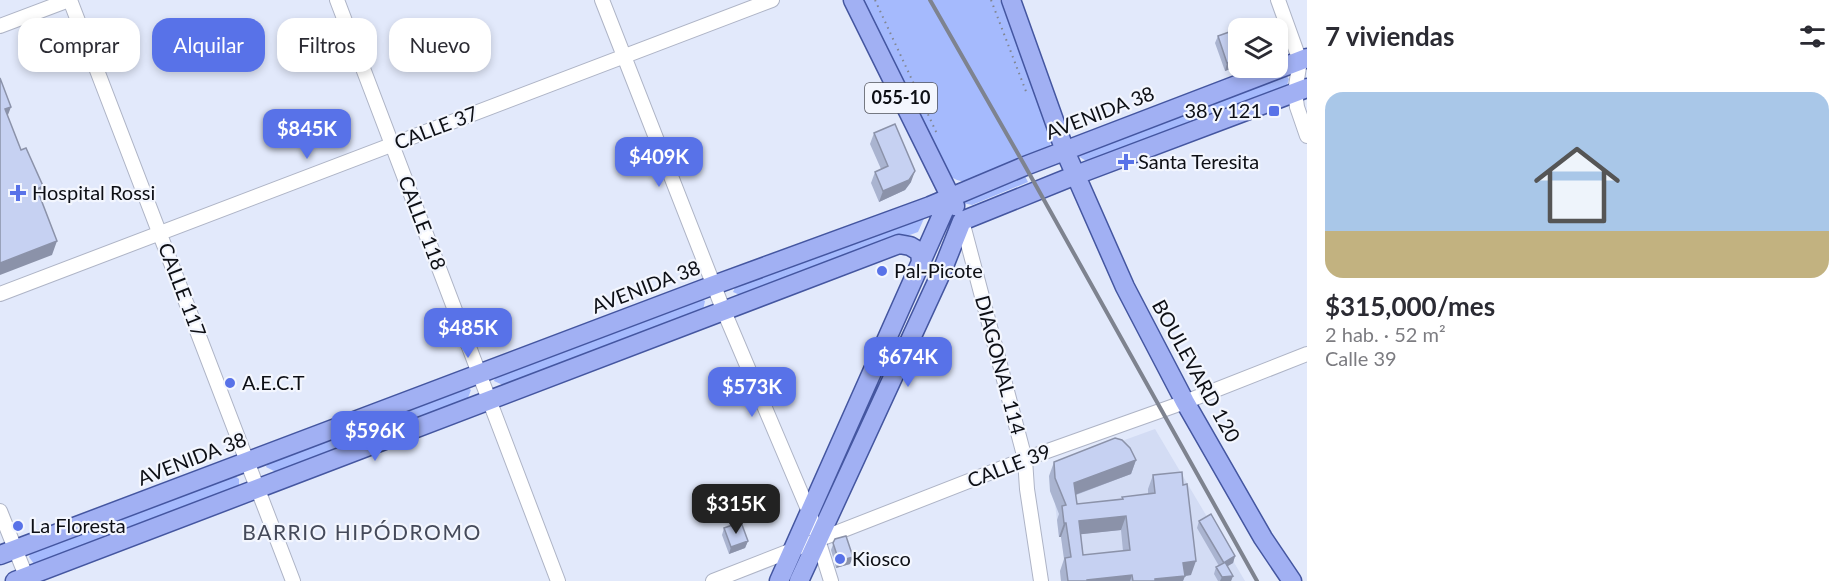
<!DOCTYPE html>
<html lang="es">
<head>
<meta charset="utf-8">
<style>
  :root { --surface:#fff; --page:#f2f2f3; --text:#2b2b33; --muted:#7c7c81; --accent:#5872e8 }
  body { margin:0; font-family:Lato,sans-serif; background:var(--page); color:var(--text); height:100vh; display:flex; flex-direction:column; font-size:22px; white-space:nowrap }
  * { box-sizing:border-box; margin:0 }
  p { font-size:20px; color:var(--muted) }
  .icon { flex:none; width:33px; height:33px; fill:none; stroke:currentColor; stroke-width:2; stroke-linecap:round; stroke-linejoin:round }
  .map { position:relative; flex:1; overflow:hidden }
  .drawer { display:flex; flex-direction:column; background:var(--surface); width:540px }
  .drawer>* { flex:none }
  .banner { position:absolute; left:18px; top:18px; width:570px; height:54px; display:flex; gap:12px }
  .controls { position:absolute; left:1228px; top:18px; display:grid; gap:12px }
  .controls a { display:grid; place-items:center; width:60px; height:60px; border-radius:12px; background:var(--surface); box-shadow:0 3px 9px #0003; font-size:30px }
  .price { position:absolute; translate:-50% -51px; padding:0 14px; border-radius:12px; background:var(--accent); color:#fff; font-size:20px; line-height:39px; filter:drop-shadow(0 2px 3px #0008) }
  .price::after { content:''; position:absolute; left:50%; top:36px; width:18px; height:14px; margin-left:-9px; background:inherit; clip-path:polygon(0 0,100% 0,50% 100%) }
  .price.selected { background:#222; color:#fff }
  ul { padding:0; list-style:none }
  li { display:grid; align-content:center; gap:12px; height:318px; padding:0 18px }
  li span { display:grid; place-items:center; height:186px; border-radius:18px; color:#555 }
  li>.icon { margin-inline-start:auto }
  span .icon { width:108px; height:108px; fill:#fffc; stroke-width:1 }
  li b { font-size:26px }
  h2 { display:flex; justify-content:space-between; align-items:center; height:72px; padding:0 18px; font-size:26px }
  .tag { padding:0 21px; border-radius:18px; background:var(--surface); box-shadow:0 3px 9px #0003; font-size:21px; line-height:54px }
  .tag.selected { background:var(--accent); color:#fff }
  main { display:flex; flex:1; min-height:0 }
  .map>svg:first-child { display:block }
  .built { fill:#d3dcf4 }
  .green { fill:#a5bafd }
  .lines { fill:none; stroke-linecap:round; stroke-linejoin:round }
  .minor-casing { stroke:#aeb4c6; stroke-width:16 }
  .major-casing { stroke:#4456a0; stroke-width:21 }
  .path { stroke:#818692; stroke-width:2; stroke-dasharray:1.5 4.5; stroke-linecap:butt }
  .minor { stroke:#fff; stroke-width:14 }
  .major { stroke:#a1b0f3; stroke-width:18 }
  .rail { stroke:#7e838f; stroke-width:4 }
  .wall { fill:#aab4d0; fill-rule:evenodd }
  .shaded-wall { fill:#8b92a9 }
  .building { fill:#c6d1f2; stroke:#8b92a9; stroke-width:1.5; fill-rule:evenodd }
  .poi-dot { fill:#5872e8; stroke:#f3f6fe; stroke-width:2 }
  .labels { text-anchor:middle; stroke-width:4.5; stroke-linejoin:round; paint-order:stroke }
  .shield { fill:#f3f6fe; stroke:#52545b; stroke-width:1.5 }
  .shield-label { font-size:18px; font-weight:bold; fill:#0d0f15 }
  .poi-label { font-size:20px; fill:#0d0f15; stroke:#f3f6fe; text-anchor:start }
  .street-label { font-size:20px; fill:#0d0f15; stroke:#f3f6fe }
  .neighbourhood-label { font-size:21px; letter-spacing:1.5px; fill:#454a5a; stroke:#f3f6fe }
</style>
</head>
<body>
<main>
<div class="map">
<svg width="1307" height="581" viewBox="0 0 1307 581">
  <rect width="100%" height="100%" fill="#e2e9fb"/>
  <path class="built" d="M 1155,429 L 1245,581 L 1061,581 L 1060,571 L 1066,570 L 1061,537 L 1059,537 L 1055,503 L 1050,491 L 1108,446 Z"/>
  <path class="green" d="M 862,0 L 1000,0 L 1053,137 L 1049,148 L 969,183 L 957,180 L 945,174 Z
    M 1284,73 L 1289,79 L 1287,85 L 1088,162 L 1078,156 L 1082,148 Z
    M 1023,172 L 1028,182 L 972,205 L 963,203 L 967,194 Z
    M 926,214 L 918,232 L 742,296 L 733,292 L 737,283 Z
    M 698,297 L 705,301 L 703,310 L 503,385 L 494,381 L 497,372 Z
    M 463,385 L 471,390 L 468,398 L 276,472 L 266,467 L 270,458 Z
    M 231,473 L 239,479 L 239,487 L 34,564 L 29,557 L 32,549 Z"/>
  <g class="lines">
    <defs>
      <path id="minor" d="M 70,0 L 293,581
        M 337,0 L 558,581
        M 602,0 L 723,309 L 810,514 L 831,581
        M 1278,0 L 1300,61 L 1295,92 L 1297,107 L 1307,136
        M 0,26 L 69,0
        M 962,221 L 1025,459 L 1027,489 L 1041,581
        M 0,294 L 772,0
        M 0,511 L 28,581
        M 713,581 L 1025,459 L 1185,402 L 1307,354"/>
      <path id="major" d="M 853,0 L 955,206
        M 1011,0 L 1065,151 L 1125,287 L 1185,402 L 1263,538 L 1292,581
        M 962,221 L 1076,175 L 1307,88
        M 0,555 L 714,285 L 930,206 L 1025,166 L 1307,58
        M 15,581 L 899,244 L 910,246 L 920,252 L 921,262
        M 779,581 L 950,197
        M 799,581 L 942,271 L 962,221"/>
    </defs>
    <use href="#minor" class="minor-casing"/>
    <use href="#major" class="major-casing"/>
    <path class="path" d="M 875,0 L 938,136
      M 991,0 L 1027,94"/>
    <use href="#minor" class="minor"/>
    <use href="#major" class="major"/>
    <path class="rail" d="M 930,0 L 1025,166 L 1257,581"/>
  </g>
  <path class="wall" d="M 1218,36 L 1239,66 L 1225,71 L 1215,43 Z
    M 874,133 L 911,182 L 905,190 L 879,202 L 871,183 L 875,172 L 881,169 L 870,144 Z
    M 1136,460 L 1131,474 L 1076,495 L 1077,504 L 1122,499 L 1122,497 L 1148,494 L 1148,489 L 1153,475 L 1191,575 L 1185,576 L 1183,581 L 1061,581 L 1060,571 L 1064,559 L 1061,537 L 1059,537 L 1057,520 L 1059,514 L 1050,491 L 1049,476 L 1054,462 ZM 1121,530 L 1123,551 L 1083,555 L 1081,534 Z
    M 1199,521 L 1235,556 L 1233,563 L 1227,566 L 1233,576 L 1231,581 L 1218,581 L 1214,574 L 1216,567 L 1219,566 L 1197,528 Z
    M 724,528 L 748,541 L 745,548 L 729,554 L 722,535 Z
    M 835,539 L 850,564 L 836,568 L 831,550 Z"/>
  <path class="shaded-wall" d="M 1239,60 L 1239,66 L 1225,71 L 1227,63 Z
    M 11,107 L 6,120 L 5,109 Z
    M 915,171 L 911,182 L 905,190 L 879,202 L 883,191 Z
    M 43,186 L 38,200 L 37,189 Z
    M 57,241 L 52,255 L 0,275 L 0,263 Z
    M 1136,460 L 1131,474 L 1069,497 L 1074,483 Z
    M 1126,516 L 1121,530 L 1074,535 L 1079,521 Z
    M 1064,523 L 1066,523 L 1061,537 L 1059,537 Z
    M 748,541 L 745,548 L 729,554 L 731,547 Z
    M 1235,556 L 1233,563 L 1223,569 L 1225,562 Z
    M 853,557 L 850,564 L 836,568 L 839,561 Z
    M 1196,561 L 1191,575 L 1185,576 L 1183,581 L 1154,581 L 1155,579 L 1183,563 Z
    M 1132,575 L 1130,581 L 1086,581 L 1087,580 Z
    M 1233,576 L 1231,581 L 1220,581 L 1222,577 Z"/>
  <path class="building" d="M 1232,31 L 1239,51 L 1239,60 L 1227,63 L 1218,36 Z
    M 0,78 L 11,107 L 5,109 L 21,150 L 26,148 L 43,186 L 37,189 L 57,241 L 0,263 Z
    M 895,124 L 915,171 L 909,180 L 883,191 L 875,172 L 888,166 L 874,133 Z
    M 1115,438 L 1122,440 L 1130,448 L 1136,460 L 1074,483 L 1077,504 L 1123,499 L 1122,497 L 1155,493 L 1153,475 L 1182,472 L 1183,485 L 1187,484 L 1196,561 L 1183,563 L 1185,576 L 1155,579 L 1155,581 L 1133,581 L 1132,575 L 1087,580 L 1087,581 L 1068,581 L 1065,558 L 1071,557 L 1066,523 L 1064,523 L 1062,506 L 1066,505 L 1055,478 L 1054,462 ZM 1126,516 L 1130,550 L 1083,555 L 1079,521 Z
    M 1211,514 L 1235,556 L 1225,562 L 1233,576 L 1222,577 L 1216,567 L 1224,563 L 1199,521 Z
    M 741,522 L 748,541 L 731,547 L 724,528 Z
    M 846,536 L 853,557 L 839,561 L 833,543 L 835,539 Z"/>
  <g class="poi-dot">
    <rect x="1268" y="105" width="12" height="12" rx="3"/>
    <path d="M1123 153h6v6h6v6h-6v6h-6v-6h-6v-6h6z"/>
    <path d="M15 184h6v6h6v6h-6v6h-6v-6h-6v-6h6z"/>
    <circle cx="882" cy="271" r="6"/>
    <circle cx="230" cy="383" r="6"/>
    <circle cx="18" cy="526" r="6"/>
    <circle cx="840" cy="559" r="6"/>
  </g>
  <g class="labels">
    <rect class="shield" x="865" y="83" width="72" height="30" rx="4.5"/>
    <g class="shield-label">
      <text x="901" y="104">055-10</text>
    </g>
    <g class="poi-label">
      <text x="1262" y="118" text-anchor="end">38 y 121</text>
      <text x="1138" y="169">Santa Teresita</text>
      <text x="32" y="200">Hospital Rossi</text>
      <text x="894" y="278">Pal-Picote</text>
      <text x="242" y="390">A.E.C.T</text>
      <text x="30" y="533">La Floresta</text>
      <text x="852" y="566">Kiosco</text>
    </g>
    <g class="street-label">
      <text transform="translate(1100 113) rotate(-21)" y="7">AVENIDA 38</text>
      <text transform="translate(436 128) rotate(-21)" y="7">CALLE 37</text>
      <text transform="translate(422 223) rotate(69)" y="7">CALLE 118</text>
      <text transform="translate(646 287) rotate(-21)" y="7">AVENIDA 38</text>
      <text transform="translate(182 290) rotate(69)" y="7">CALLE 117</text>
      <text transform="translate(1000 365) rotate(75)" y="7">DIAGONAL 114</text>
      <text transform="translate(1196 371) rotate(61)" y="7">BOULEVARD 120</text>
      <text transform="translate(192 459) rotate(-21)" y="7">AVENIDA 38</text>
      <text transform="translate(1009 466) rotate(-21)" y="7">CALLE 39</text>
    </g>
    <g class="neighbourhood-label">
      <text x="362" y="540">BARRIO HIPÓDROMO</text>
    </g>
  </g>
</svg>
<div class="controls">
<a><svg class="icon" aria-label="layers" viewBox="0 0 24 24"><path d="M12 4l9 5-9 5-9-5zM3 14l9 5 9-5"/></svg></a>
</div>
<b class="price" style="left:307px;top:160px">$845K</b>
<b class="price" style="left:659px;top:188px">$409K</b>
<b class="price" style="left:468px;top:359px">$485K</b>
<b class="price" style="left:908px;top:388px">$674K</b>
<b class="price" style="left:752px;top:418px">$573K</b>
<b class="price" style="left:375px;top:462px">$596K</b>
<b class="price selected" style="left:736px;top:535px">$315K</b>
<div class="banner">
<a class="tag">Comprar</a>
<a class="tag selected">Alquilar</a>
<a class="tag">Filtros</a>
<a class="tag">Nuevo</a>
</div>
</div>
<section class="drawer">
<h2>7 viviendas<svg class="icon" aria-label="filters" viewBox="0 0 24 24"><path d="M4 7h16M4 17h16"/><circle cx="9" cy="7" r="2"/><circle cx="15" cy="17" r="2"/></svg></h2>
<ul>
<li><span style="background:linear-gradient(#a9c7e8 75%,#c2b280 0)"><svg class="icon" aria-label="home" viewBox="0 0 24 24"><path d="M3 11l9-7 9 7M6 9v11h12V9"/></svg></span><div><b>$315,000/mes</b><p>2 hab. · 52 m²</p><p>Calle 39</p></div></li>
</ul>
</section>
</main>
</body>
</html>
